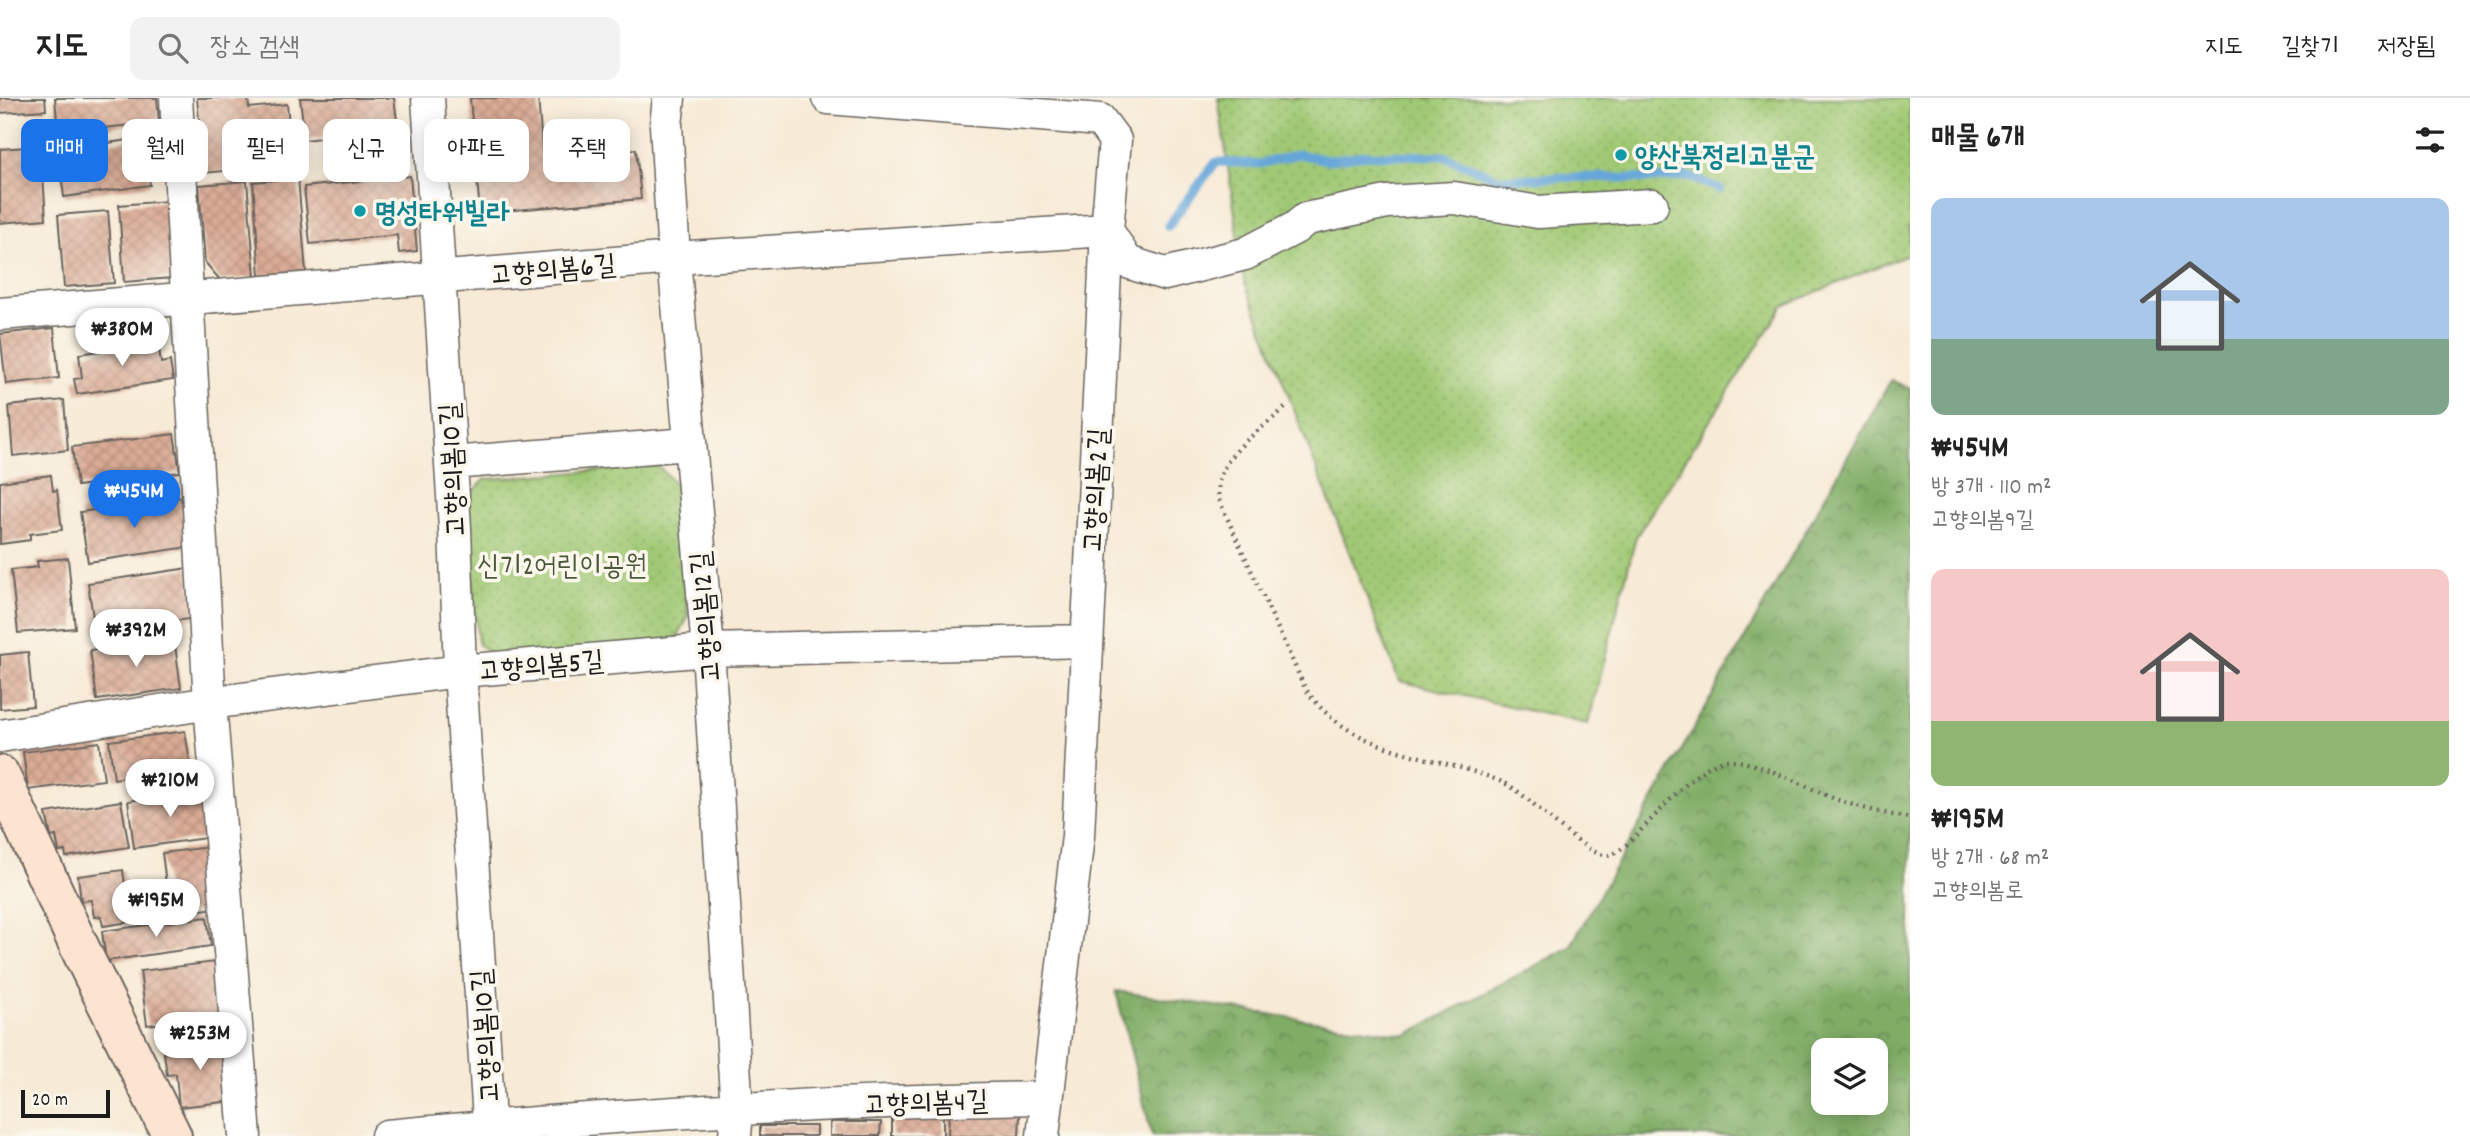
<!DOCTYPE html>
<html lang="ko">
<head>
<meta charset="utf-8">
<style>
  :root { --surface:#fff; --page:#f2f2f2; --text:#222; --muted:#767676; --line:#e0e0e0; --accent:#1a73e8 }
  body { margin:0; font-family:Dekko,"Poor Story",sans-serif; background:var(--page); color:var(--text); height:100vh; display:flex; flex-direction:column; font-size:26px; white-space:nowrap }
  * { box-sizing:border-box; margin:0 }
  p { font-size:23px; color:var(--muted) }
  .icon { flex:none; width:38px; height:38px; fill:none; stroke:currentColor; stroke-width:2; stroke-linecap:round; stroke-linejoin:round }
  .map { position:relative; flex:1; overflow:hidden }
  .side { display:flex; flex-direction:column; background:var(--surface); width:560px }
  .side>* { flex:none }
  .banner { position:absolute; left:21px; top:21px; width:665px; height:63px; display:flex; gap:14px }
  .buttons { position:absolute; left:1811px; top:940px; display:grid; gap:14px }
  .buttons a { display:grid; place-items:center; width:77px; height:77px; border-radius:14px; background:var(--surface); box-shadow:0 4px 18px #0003; font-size:35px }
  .scale { position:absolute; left:21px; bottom:18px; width:89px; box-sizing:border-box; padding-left:7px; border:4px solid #1c1c1c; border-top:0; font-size:19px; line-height:24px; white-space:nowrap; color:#1c1c1c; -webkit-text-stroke:5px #fbf7ec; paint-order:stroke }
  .price { position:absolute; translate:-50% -60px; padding:0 16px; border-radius:24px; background:#fff; color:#222; font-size:23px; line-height:46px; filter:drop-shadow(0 2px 4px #0008) }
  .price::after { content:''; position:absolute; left:50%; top:42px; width:21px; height:16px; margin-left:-10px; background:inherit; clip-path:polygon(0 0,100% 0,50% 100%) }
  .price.current { background:var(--accent); color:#fff }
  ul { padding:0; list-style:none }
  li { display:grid; align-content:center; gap:14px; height:371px; padding:0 21px }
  li span { display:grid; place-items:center; height:217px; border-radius:14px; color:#555 }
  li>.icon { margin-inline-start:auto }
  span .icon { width:126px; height:126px; fill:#fffc; stroke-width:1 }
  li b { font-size:30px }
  h2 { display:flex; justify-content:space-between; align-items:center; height:84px; padding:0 21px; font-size:30px }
  .chip { padding:0 24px; border-radius:14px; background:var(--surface); box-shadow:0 4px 18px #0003; font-size:24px; line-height:63px }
  .chip.current { background:var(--accent); color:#fff }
  header { display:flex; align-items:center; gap:42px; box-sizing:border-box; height:98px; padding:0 35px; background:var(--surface); border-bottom:2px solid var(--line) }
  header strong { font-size:33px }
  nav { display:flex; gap:38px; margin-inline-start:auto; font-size:24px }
  .search { width:490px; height:63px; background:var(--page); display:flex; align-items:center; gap:18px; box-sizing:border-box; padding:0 24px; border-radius:14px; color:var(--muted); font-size:26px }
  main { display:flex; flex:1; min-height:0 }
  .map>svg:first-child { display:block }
  .forest { fill:url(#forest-crowns); stroke:#4e6441; stroke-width:2; fill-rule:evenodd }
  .park { fill:url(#park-dots); stroke:#5e7248; stroke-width:2 }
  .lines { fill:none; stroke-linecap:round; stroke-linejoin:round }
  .stream { stroke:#65a6d9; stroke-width:9 }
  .building { fill:url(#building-cross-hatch) }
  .street-casing { stroke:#69645d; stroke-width:35 }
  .secondary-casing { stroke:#69645d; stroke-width:42 }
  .path { stroke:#69645d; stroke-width:4.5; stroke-dasharray:2 5; stroke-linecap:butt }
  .street { stroke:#fff; stroke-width:32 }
  .secondary { stroke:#fde4d1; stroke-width:38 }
  .culture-dot { fill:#0f9aa8; stroke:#fbf7ec; stroke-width:2.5 }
  .labels { text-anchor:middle; stroke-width:7; stroke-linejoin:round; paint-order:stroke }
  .culture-label { font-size:28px; font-weight:bold; fill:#0d838f; stroke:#fbf7ec; text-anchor:start }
  .street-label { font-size:28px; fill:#1c1c1c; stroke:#fbf7ec }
  .park-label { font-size:28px; fill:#4a593b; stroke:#fbf7ec }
</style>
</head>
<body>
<header>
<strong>지도</strong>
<div class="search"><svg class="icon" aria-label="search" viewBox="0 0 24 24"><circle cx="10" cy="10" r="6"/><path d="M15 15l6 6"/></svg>장소 검색</div>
<nav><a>지도</a><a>길찾기</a><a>저장됨</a></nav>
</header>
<main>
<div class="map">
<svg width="1910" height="1038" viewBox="0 0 1910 1038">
  <defs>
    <pattern id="forest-crowns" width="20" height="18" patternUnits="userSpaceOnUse" patternTransform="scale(1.75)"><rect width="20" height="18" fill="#80ad66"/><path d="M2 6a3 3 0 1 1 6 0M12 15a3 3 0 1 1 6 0" fill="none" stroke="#688c53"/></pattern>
    <pattern id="park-dots" width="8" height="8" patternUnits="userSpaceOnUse" patternTransform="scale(1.75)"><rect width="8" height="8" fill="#a0c975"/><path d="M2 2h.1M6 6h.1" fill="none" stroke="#89ac65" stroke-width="1.8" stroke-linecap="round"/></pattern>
    <pattern id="building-cross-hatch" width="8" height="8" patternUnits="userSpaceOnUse" patternTransform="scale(1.75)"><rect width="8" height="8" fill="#daab95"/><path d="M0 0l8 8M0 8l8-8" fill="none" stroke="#ba9380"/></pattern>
  </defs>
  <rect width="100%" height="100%" fill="#fbf7ec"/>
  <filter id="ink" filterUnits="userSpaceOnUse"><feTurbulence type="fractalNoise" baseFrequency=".0143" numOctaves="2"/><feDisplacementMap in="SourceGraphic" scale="14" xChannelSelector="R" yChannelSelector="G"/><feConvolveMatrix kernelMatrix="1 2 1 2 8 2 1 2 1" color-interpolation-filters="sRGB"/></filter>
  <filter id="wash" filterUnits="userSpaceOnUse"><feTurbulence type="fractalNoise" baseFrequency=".00686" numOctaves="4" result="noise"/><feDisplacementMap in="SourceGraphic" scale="28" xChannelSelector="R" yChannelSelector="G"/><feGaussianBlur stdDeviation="1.57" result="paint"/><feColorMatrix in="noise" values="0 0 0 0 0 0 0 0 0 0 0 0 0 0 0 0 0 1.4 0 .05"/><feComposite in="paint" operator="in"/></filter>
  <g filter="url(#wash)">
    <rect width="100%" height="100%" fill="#f7ead6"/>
    <path class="forest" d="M 1891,282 L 1910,291 L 1910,1038 L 1152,1038 L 1116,893 L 1406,937 L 1570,849 ZM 1824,952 L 1876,952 L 1876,1004 L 1824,1004 Z"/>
    <path class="park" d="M 1218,0 L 1910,0 L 1910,155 L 1783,208 L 1636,439 L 1588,626 L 1399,583 L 1245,185 Z
      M 658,368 L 683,394 L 688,519 L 674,547 L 499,562 L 478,546 L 465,401 L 486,381 Z"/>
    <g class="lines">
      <path class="stream" d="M 1168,128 L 1216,64 L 1260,66 L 1298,56 L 1328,62 L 1365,57 L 1444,58 L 1499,81 L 1582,79 L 1653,81 L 1687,78 L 1720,91"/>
    </g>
    <g id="blocks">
      <path class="building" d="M 0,0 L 45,0 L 46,12 L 0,15 Z
        M 55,0 L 157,0 L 159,24 L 58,35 Z
        M 197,0 L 248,0 L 249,10 L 287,6 L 293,66 L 204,75 Z
        M 300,0 L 394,0 L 398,30 L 305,42 Z
        M 470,0 L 538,0 L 543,59 L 636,51 L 641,101 L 480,115 Z
        M 143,40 L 150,87 L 64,99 L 58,52 Z
        M 41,48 L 46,121 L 0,125 L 0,51 Z
        M 410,78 L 417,153 L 399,155 L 397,137 L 310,146 L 304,89 Z
        M 298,80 L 306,174 L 260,178 L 253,84 Z
        M 247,83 L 255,179 L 220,182 L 205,164 L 199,87 Z
        M 167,103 L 172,180 L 124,184 L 119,107 Z
        M 108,113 L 114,185 L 64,189 L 58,117 Z
        M 54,230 L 59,280 L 6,286 L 0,236 Z
        M 158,244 L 161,265 L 170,263 L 173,282 L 77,296 L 74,281 L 82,280 L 79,256 Z
        M 64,302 L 68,352 L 13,358 L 9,308 Z
        M 174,336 L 180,374 L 77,388 L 72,349 Z
        M 51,377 L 53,393 L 57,392 L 62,432 L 30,436 L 30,442 L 0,446 L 0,384 Z
        M 181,399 L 189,449 L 88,464 L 80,414 Z
        M 68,460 L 75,530 L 18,535 L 11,472 L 38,469 L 37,463 Z
        M 189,470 L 196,520 L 95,534 L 88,485 Z
        M 174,540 L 181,590 L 97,602 L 90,552 Z
        M 28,554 L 33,608 L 0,611 L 0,557 Z
        M 185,633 L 191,671 L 114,681 L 109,643 Z
        M 99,644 L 104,682 L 28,692 L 23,654 Z
        M 206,692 L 213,739 L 134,750 L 128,703 Z
        M 121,703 L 129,749 L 66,759 L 65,753 L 59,754 L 56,738 L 51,739 L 46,715 Z
        M 209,749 L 217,810 L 170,816 L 162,755 Z
        M 123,772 L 130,824 L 103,828 L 101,818 L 94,819 L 91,802 L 81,803 L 78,778 Z
        M 207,819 L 211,848 L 106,863 L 102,833 Z
        M 215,864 L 221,919 L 147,927 L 140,873 Z
        M 226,941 L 233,1003 L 179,1009 L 176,976 L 167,977 L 163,948 Z
        M 892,1013 L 943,1014 L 943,1038 L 892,1038 Z
        M 949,1016 L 1020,1016 L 1019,1038 L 948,1038 Z
        M 830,1024 L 881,1024 L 880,1038 L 830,1038 Z
        M 760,1028 L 816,1028 L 816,1038 L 760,1038 Z"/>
    </g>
  </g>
  <g filter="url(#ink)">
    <use href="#blocks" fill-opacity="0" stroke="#69645d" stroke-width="2"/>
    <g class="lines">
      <defs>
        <path id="street" d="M 176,0 L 210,605 L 245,1038
          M 428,0 L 455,430 L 460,573 L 490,1038
          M 669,0 L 666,27 L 674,160 L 708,552 L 737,1013 L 735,1038
          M 828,0 L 1100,22 L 1115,42 L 1107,132 L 1078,738 L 1043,1038
          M 0,216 L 674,160 L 1107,132 L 1127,164 L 1165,176 L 1245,156 L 1295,130 L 1306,121 L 1387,104 L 1454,100 L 1538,114 L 1652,107
          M 451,365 L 689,346
          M 0,638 L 210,605 L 460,573 L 708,552 L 1087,543
          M 387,1038 C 606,1017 827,1003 1047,1000"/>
        <path id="secondary" d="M 0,677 L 85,861 L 172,1038"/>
      </defs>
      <use href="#street" class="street-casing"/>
      <use href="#secondary" class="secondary-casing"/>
      <path class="path" d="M 1285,310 C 1259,334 1211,361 1219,402 L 1305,590 C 1351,659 1432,654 1502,684 C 1528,694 1587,763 1610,757 C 1621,754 1631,742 1639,734 C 1658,716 1702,662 1728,662 C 1760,663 1807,690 1838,702 C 1861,710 1885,716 1910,720"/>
      <use href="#street" class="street"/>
      <use href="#secondary" class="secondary"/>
    </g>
  </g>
  <g class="culture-dot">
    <circle cx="1621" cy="57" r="7"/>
    <circle cx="360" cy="113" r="7"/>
  </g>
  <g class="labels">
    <g class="culture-label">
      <text x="1635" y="67">양산북정리고분군</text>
      <text x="374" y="123">명성타워빌라</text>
    </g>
    <g class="street-label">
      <text transform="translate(553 170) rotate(-5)" y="10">고향의봄6길</text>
      <text transform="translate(451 372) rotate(-93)" y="10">고향의봄10길</text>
      <text transform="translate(1094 392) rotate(-87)" y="10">고향의봄2길</text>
      <text transform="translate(704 519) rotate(-95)" y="10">고향의봄12길</text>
      <text transform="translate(541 566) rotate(-5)" y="10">고향의봄5길</text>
      <text transform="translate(484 938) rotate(-94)" y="10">고향의봄10길</text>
      <text transform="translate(926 1003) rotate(-2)" y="10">고향의봄4길</text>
    </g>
    <g class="park-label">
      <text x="562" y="476">신기2어린이공원</text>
    </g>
  </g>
</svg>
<div class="buttons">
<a><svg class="icon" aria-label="layers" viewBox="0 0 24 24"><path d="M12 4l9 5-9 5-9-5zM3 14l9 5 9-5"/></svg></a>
</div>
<div class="scale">20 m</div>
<b class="price" style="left:122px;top:270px">₩380M</b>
<b class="price current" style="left:134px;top:432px">₩454M</b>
<b class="price" style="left:136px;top:571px">₩392M</b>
<b class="price" style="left:170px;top:721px">₩210M</b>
<b class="price" style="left:156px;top:841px">₩195M</b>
<b class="price" style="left:200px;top:974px">₩253M</b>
<div class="banner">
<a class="chip current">매매</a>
<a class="chip">월세</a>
<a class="chip">필터</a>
<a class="chip">신규</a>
<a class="chip">아파트</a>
<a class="chip">주택</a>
</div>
</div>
<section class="side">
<h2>매물 6개<svg class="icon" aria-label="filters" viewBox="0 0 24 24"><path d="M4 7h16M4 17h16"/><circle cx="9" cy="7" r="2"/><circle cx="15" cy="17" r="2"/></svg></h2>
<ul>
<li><span style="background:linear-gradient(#a9c7e8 65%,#7fa58c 0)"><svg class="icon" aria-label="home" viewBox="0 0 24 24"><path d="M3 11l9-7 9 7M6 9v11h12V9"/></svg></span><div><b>₩454M</b><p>방 3개 · 110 m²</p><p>고향의봄9길</p></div></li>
<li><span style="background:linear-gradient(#f6c9c9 70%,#8fb573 0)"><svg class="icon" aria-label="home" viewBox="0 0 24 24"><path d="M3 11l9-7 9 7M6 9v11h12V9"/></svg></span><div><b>₩195M</b><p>방 2개 · 68 m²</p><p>고향의봄로</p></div></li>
</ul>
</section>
</main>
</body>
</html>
